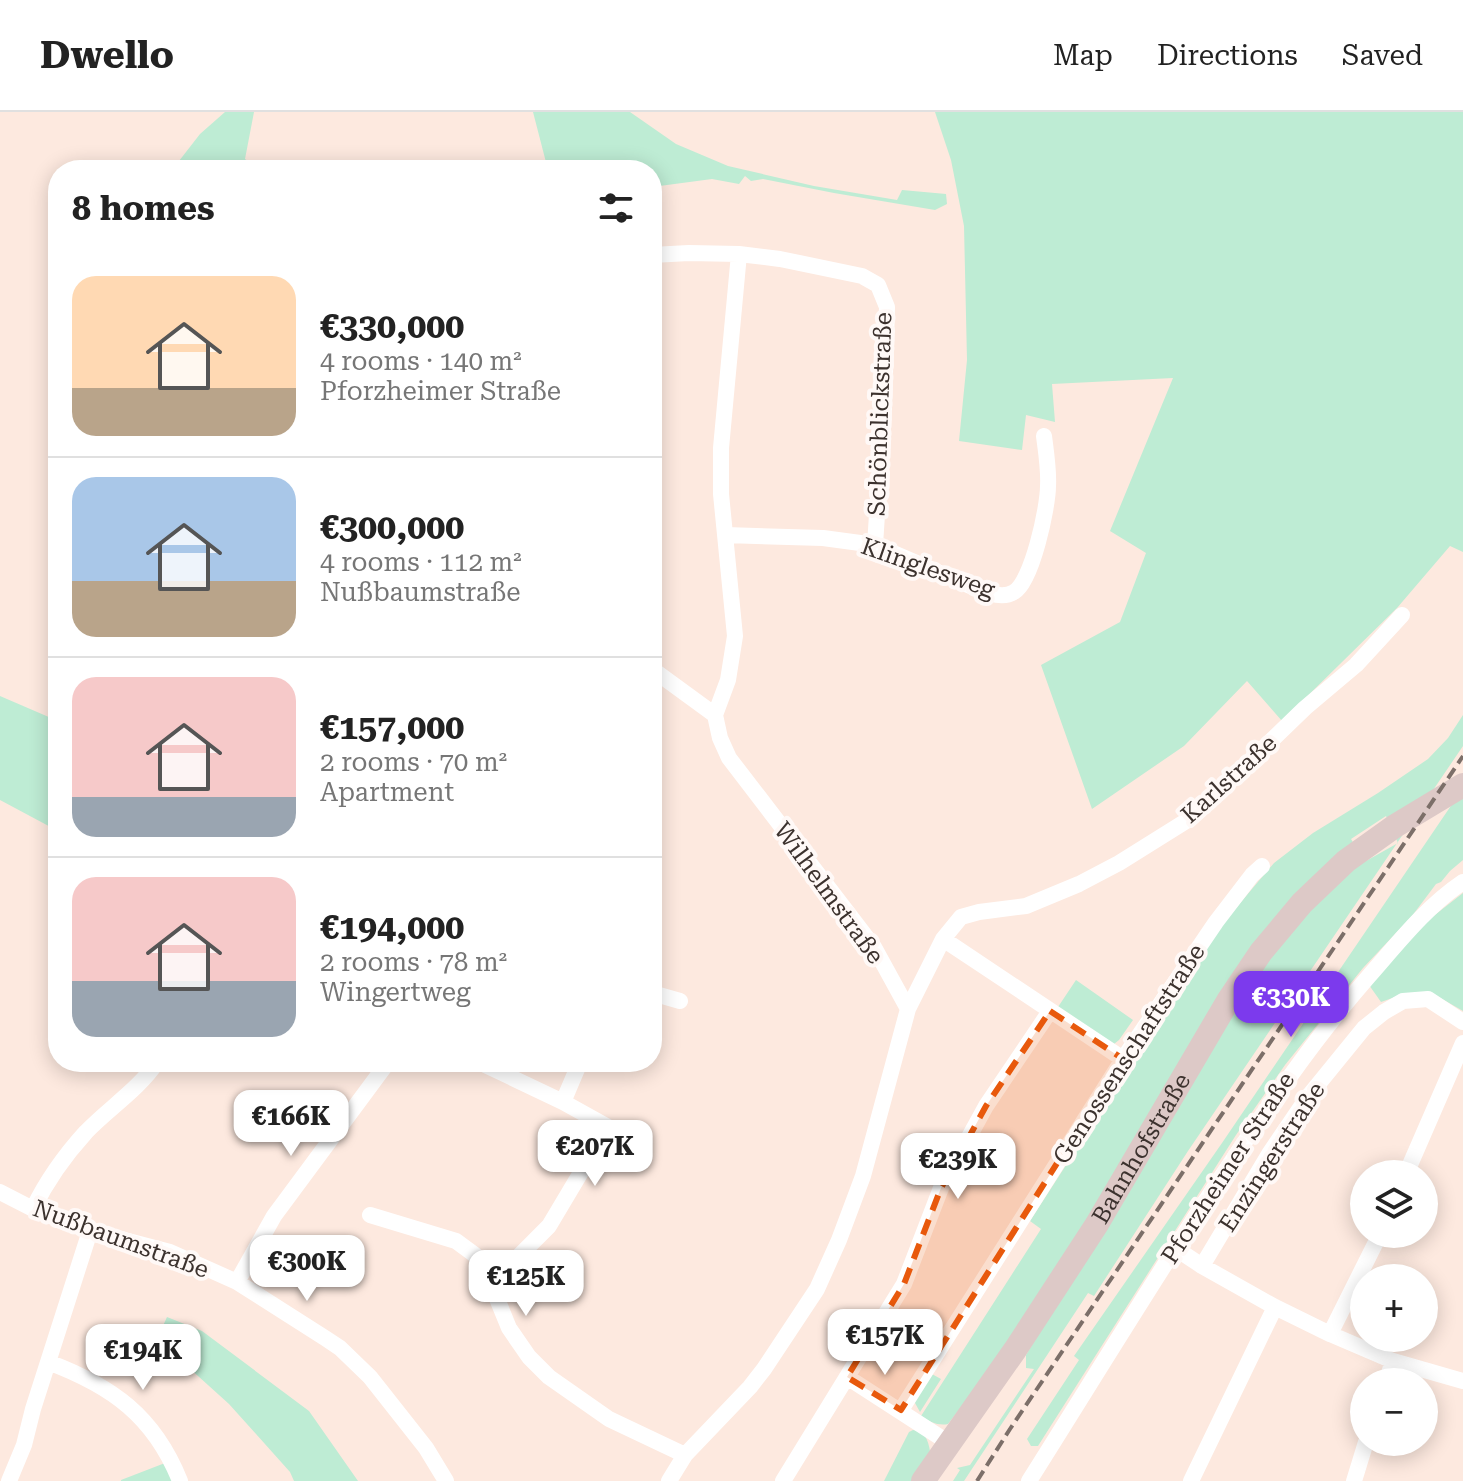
<!DOCTYPE html>
<html lang="en">
<head>
<meta charset="utf-8">
<style>
  :root { --surface:#fff; --page:#f2f2f2; --text:#222; --muted:#767676; --line:#e0e0e0; --accent:#7c3aed }
  body { margin:0; font-family:"Roboto Serif",serif; background:var(--page); color:var(--text); height:100vh; display:flex; flex-direction:column; font-size:30px; white-space:nowrap }
  * { box-sizing:border-box; margin:0 }
  p { font-size:26px; color:var(--muted) }
  .icon { flex:none; width:44px; height:44px; fill:none; stroke:currentColor; stroke-width:2; stroke-linecap:round; stroke-linejoin:round }
  .map { position:relative; flex:1; overflow:hidden }
  .details { position:absolute; left:48px; top:48px; width:614px; height:912px; display:flex; flex-direction:column; background:var(--surface); border-radius:32px; box-shadow:0 4px 20px #0003 }
  .details>* { flex:none }
  .fabs { position:absolute; left:1350px; top:1048px; display:grid; gap:16px }
  .fabs a { display:grid; place-items:center; width:88px; height:88px; border-radius:50%; background:var(--surface); box-shadow:0 4px 20px #0003; font-size:40px }
  .price { position:absolute; translate:-50% -68px; padding:0 18px; border-radius:16px; background:#fff; color:#222; font-size:26px; line-height:52px; filter:drop-shadow(0 2px 4px #0008) }
  .price::after { content:''; position:absolute; left:50%; top:48px; width:24px; height:18px; margin-left:-12px; background:inherit; clip-path:polygon(0 0,100% 0,50% 100%) }
  .price.selected { background:var(--accent); color:#fff }
  ul { padding:0; list-style:none }
  li { display:flex; align-items:center; gap:24px; height:200px; padding:0 24px }
  li+li { border-top:2px solid var(--line) }
  li span { display:grid; place-items:center; flex:none; width:224px; height:160px; border-radius:24px; color:#555 }
  li>.icon { margin-inline-start:auto }
  span .icon { width:96px; height:96px; fill:#fffc; stroke-width:1 }
  li b { font-size:34px }
  h2 { display:flex; justify-content:space-between; align-items:center; height:96px; padding:0 24px; font-size:34px }
  header { display:flex; align-items:center; gap:48px; box-sizing:border-box; height:112px; padding:0 40px; background:var(--surface); border-bottom:2px solid var(--line) }
  header strong { font-size:38px }
  nav { display:flex; gap:44px; margin-inline-start:auto; font-size:28px }
  .map>svg:first-child { display:block }
  .green { fill:#beecd4 }
  .lines { fill:none; stroke-linecap:round; stroke-linejoin:round }
  .minor { stroke:#fff; stroke-width:16 }
  .secondary { stroke:#ddc9c7; stroke-width:24 }
  .rail { stroke:#7c6f69; stroke-width:4; stroke-dasharray:12 6; stroke-linecap:butt }
  .marked { fill:#e8590c; fill-opacity:0.2; stroke:#e8590c; stroke-width:6; stroke-dasharray:16 10; stroke-linejoin:round }
  .labels { text-anchor:middle; stroke-width:8; stroke-linejoin:round; paint-order:stroke }
  .street-label { font-size:24px; fill:#3c322e; stroke:#fff9f7 }
</style>
</head>
<body>
<header>
<strong>Dwello</strong>
<nav><a>Map</a><a>Directions</a><a>Saved</a></nav>
</header>
<div class="map">
<svg width="1463" height="1369" viewBox="0 0 1463 1369">
  <rect width="100%" height="100%" fill="#fde9df"/>
  <path class="green" d="M 225,0 L 254,0 L 245,47 L 260,58 L 172,58 L 200,22 Z
    M 533,0 L 630,0 L 676,32 L 728,54 L 814,74 L 897,88 L 902,78 L 946,82 L 947,92 L 935,98 L 834,81 L 763,67 L 751,69 L 745,64 L 739,72 L 712,67 L 652,75 L 652,58 L 548,58 Z
    M 935,0 L 1463,0 L 1463,440 L 1450,434 L 1397,496 L 1282,609 L 1247,569 L 1184,634 L 1092,697 L 1041,553 L 1120,510 L 1146,441 L 1110,419 L 1173,266 L 1052,272 L 1055,310 L 1026,303 L 1022,338 L 959,329 L 967,248 L 964,114 L 951,48 Z
    M 0,584 L 58,609 L 58,719 L 0,688 Z
    M 1463,603 L 1463,634 L 1188,1039 L 1094,1184 L 1088,1181 L 964,1369 L 953,1369 L 960,1358 L 957,1356 L 970,1353 L 1034,1257 L 1026,1256 L 1026,1243 L 1224,912 L 1285,823 L 1363,747 L 1366,749 L 1398,731 L 1386,704 L 1351,727 L 1354,732 L 1324,757 L 1128,1046 L 1008,1235 L 948,1312 C 939,1314 928,1310 921,1304 L 1041,1117 L 1030,1109 L 1068,1050 L 1120,962 L 1214,822 L 1274,751 L 1313,721 L 1378,681 L 1428,647 L 1448,626 Z
    M 1463,676 L 1463,748 L 1450,759 L 1441,770 L 1436,772 L 1412,804 L 1363,856 L 1285,953 L 1236,1023 L 1038,1334 L 1031,1334 L 1027,1327 L 1079,1248 L 1074,1244 L 1222,1031 Z
    M 1463,781 L 1463,899 L 1430,880 L 1401,883 L 1381,890 L 1369,873 L 1427,809 Z
    M 1076,868 L 1133,908 L 1119,928 L 1114,932 L 1058,895 Z
    M 167,1205 L 202,1219 L 309,1299 L 358,1369 L 294,1369 L 290,1360 L 229,1292 L 157,1227 Z
    M 930,1261 L 941,1267 L 920,1300 L 915,1291 L 916,1285 Z
    M 913,1318 C 925,1319 928,1328 930,1339 L 912,1369 L 884,1369 L 909,1320 Z
    M 165,1351 L 172,1369 L 121,1369 L 121,1368 Z"/>
  <g class="lines">
    <path class="minor" d="M 652,143 L 689,141 L 739,142 L 780,147 L 862,164 L 878,173 L 887,195 L 884,296 L 875,433
      M 725,423 L 823,426 L 875,433 L 984,480 C 994,482 1004,486 1014,480 C 1032,470 1048,395 1048,374 C 1049,358 1046,340 1044,324
      M 652,557 L 715,603
      M 943,827 L 1123,947
      M 652,881 L 680,889
      M 908,897 L 943,827 L 961,805 L 979,800 L 1026,794 L 1079,772 L 1119,751 L 1191,706 L 1305,596 L 1356,553 L 1402,503
      M 479,950 L 563,990 L 608,1015 L 549,1114 L 491,1172
      M 563,990 L 580,950
      M 1406,1062 L 1463,931
      M 0,1080 L 33,1097 L 90,1119 L 170,1140 L 237,1170 L 325,1226 L 340,1236 L 370,1265 L 426,1336 L 446,1369
      M 33,1097 C 46,1070 66,1042 86,1020 C 109,996 138,978 157,950
      M 370,1103 L 456,1129 L 475,1143 L 491,1172 L 509,1216 L 529,1245 L 549,1265 L 609,1307 L 685,1343
      M 1175,1136 L 1202,1154 L 1275,1195 L 1330,1222 L 1393,1249 L 1463,1269
      M 1202,1154 L 1269,1042 L 1307,986 L 1364,916 L 1384,900 L 1403,889 L 1428,887 L 1463,910
      M 237,1170 L 274,1104 L 388,950
      M 1330,1222 L 1380,1122
      M 48,1250 C 112,1274 154,1304 180,1369
      M 847,1265 L 949,1331
      M 1386,1270 L 1393,1249
      M 901,1298 L 1123,947 L 1216,810 L 1252,763 L 1262,754
      M 9,1369 L 24,1333 L 33,1297 L 90,1119
      M 669,1369 L 685,1343 L 750,1275 L 764,1257 L 817,1177 L 839,1128 L 863,1064 L 908,897 L 874,835 L 729,646 L 720,626 L 715,603 L 728,568 L 735,524 L 721,382 L 721,336 L 739,142
      M 783,1369 L 904,1172 L 941,1076 L 986,994 L 1050,899
      M 1029,1369 C 1092,1269 1153,1169 1218,1070 C 1265,999 1312,929 1369,864 C 1398,831 1426,795 1463,770
      M 1191,1369 L 1275,1195
      M 1354,1369 L 1366,1330"/>
    <path class="secondary" id="s1" d="M 923,1369 L 1015,1238 L 1097,1112 L 1228,889 L 1261,840 L 1302,791 L 1346,749 L 1395,714 L 1463,673"/>
    <path class="rail" d="M 977,1369 L 1010,1317 L 1463,644"/>
  </g>
  <path class="marked" d="M 1050,899 L 1123,947 L 901,1298 L 847,1265 L 904,1172 L 941,1076 L 986,994 Z"/>
  <g class="labels">
    <g class="street-label">
      <text transform="translate(880 302) rotate(-88)" y="8">Schönblickstraße</text>
      <text transform="translate(928 456) rotate(19)" y="8">Klinglesweg</text>
      <text transform="translate(1229 667) rotate(-42)" y="8">Karlstraße</text>
      <text transform="translate(829 781) rotate(54)" y="8">Wilhelmstraße</text>
      <text transform="translate(1129 942) rotate(-57)" y="8">Genossenschaftstraße</text>
      <text dy="8" stroke="none"><textPath href="#s1" startOffset="398">Bahnhofstraße</textPath></text>
      <text transform="translate(1272 1045) rotate(-57)" y="8">Enzingerstraße</text>
      <text transform="translate(1228 1056) rotate(-57)" y="8">Pforzheimer Straße</text>
      <text transform="translate(121 1127) rotate(20)" y="8">Nußbaumstraße</text>
    </g>
  </g>
</svg>
<div class="fabs">
<a><svg class="icon" aria-label="layers" viewBox="0 0 24 24"><path d="M12 4l9 5-9 5-9-5zM3 14l9 5 9-5"/></svg></a>
<a>+</a>
<a>−</a>
</div>
<b class="price selected" style="left:1291px;top:927px">€330K</b>
<b class="price" style="left:291px;top:1046px">€166K</b>
<b class="price" style="left:595px;top:1076px">€207K</b>
<b class="price" style="left:958px;top:1089px">€239K</b>
<b class="price" style="left:307px;top:1191px">€300K</b>
<b class="price" style="left:526px;top:1206px">€125K</b>
<b class="price" style="left:885px;top:1265px">€157K</b>
<b class="price" style="left:143px;top:1280px">€194K</b>
<section class="details">
<h2>8 homes<svg class="icon" aria-label="filters" viewBox="0 0 24 24"><path d="M4 7h16M4 17h16"/><circle cx="9" cy="7" r="2"/><circle cx="15" cy="17" r="2"/></svg></h2>
<ul>
<li><span style="background:linear-gradient(#ffd9b3 70%,#b9a48a 0)"><svg class="icon" aria-label="home" viewBox="0 0 24 24"><path d="M3 11l9-7 9 7M6 9v11h12V9"/></svg></span><div><b>€330,000</b><p>4 rooms · 140 m²</p><p>Pforzheimer Straße</p></div></li>
<li><span style="background:linear-gradient(#a9c7e8 65%,#b9a48a 0)"><svg class="icon" aria-label="home" viewBox="0 0 24 24"><path d="M3 11l9-7 9 7M6 9v11h12V9"/></svg></span><div><b>€300,000</b><p>4 rooms · 112 m²</p><p>Nußbaumstraße</p></div></li>
<li><span style="background:linear-gradient(#f6c9c9 75%,#9aa5b1 0)"><svg class="icon" aria-label="home" viewBox="0 0 24 24"><path d="M3 11l9-7 9 7M6 9v11h12V9"/></svg></span><div><b>€157,000</b><p>2 rooms · 70 m²</p><p>Apartment</p></div></li>
<li><span style="background:linear-gradient(#f6c9c9 65%,#9aa5b1 0)"><svg class="icon" aria-label="home" viewBox="0 0 24 24"><path d="M3 11l9-7 9 7M6 9v11h12V9"/></svg></span><div><b>€194,000</b><p>2 rooms · 78 m²</p><p>Wingertweg</p></div></li>
</ul>
</section>
</div>
</body>
</html>
